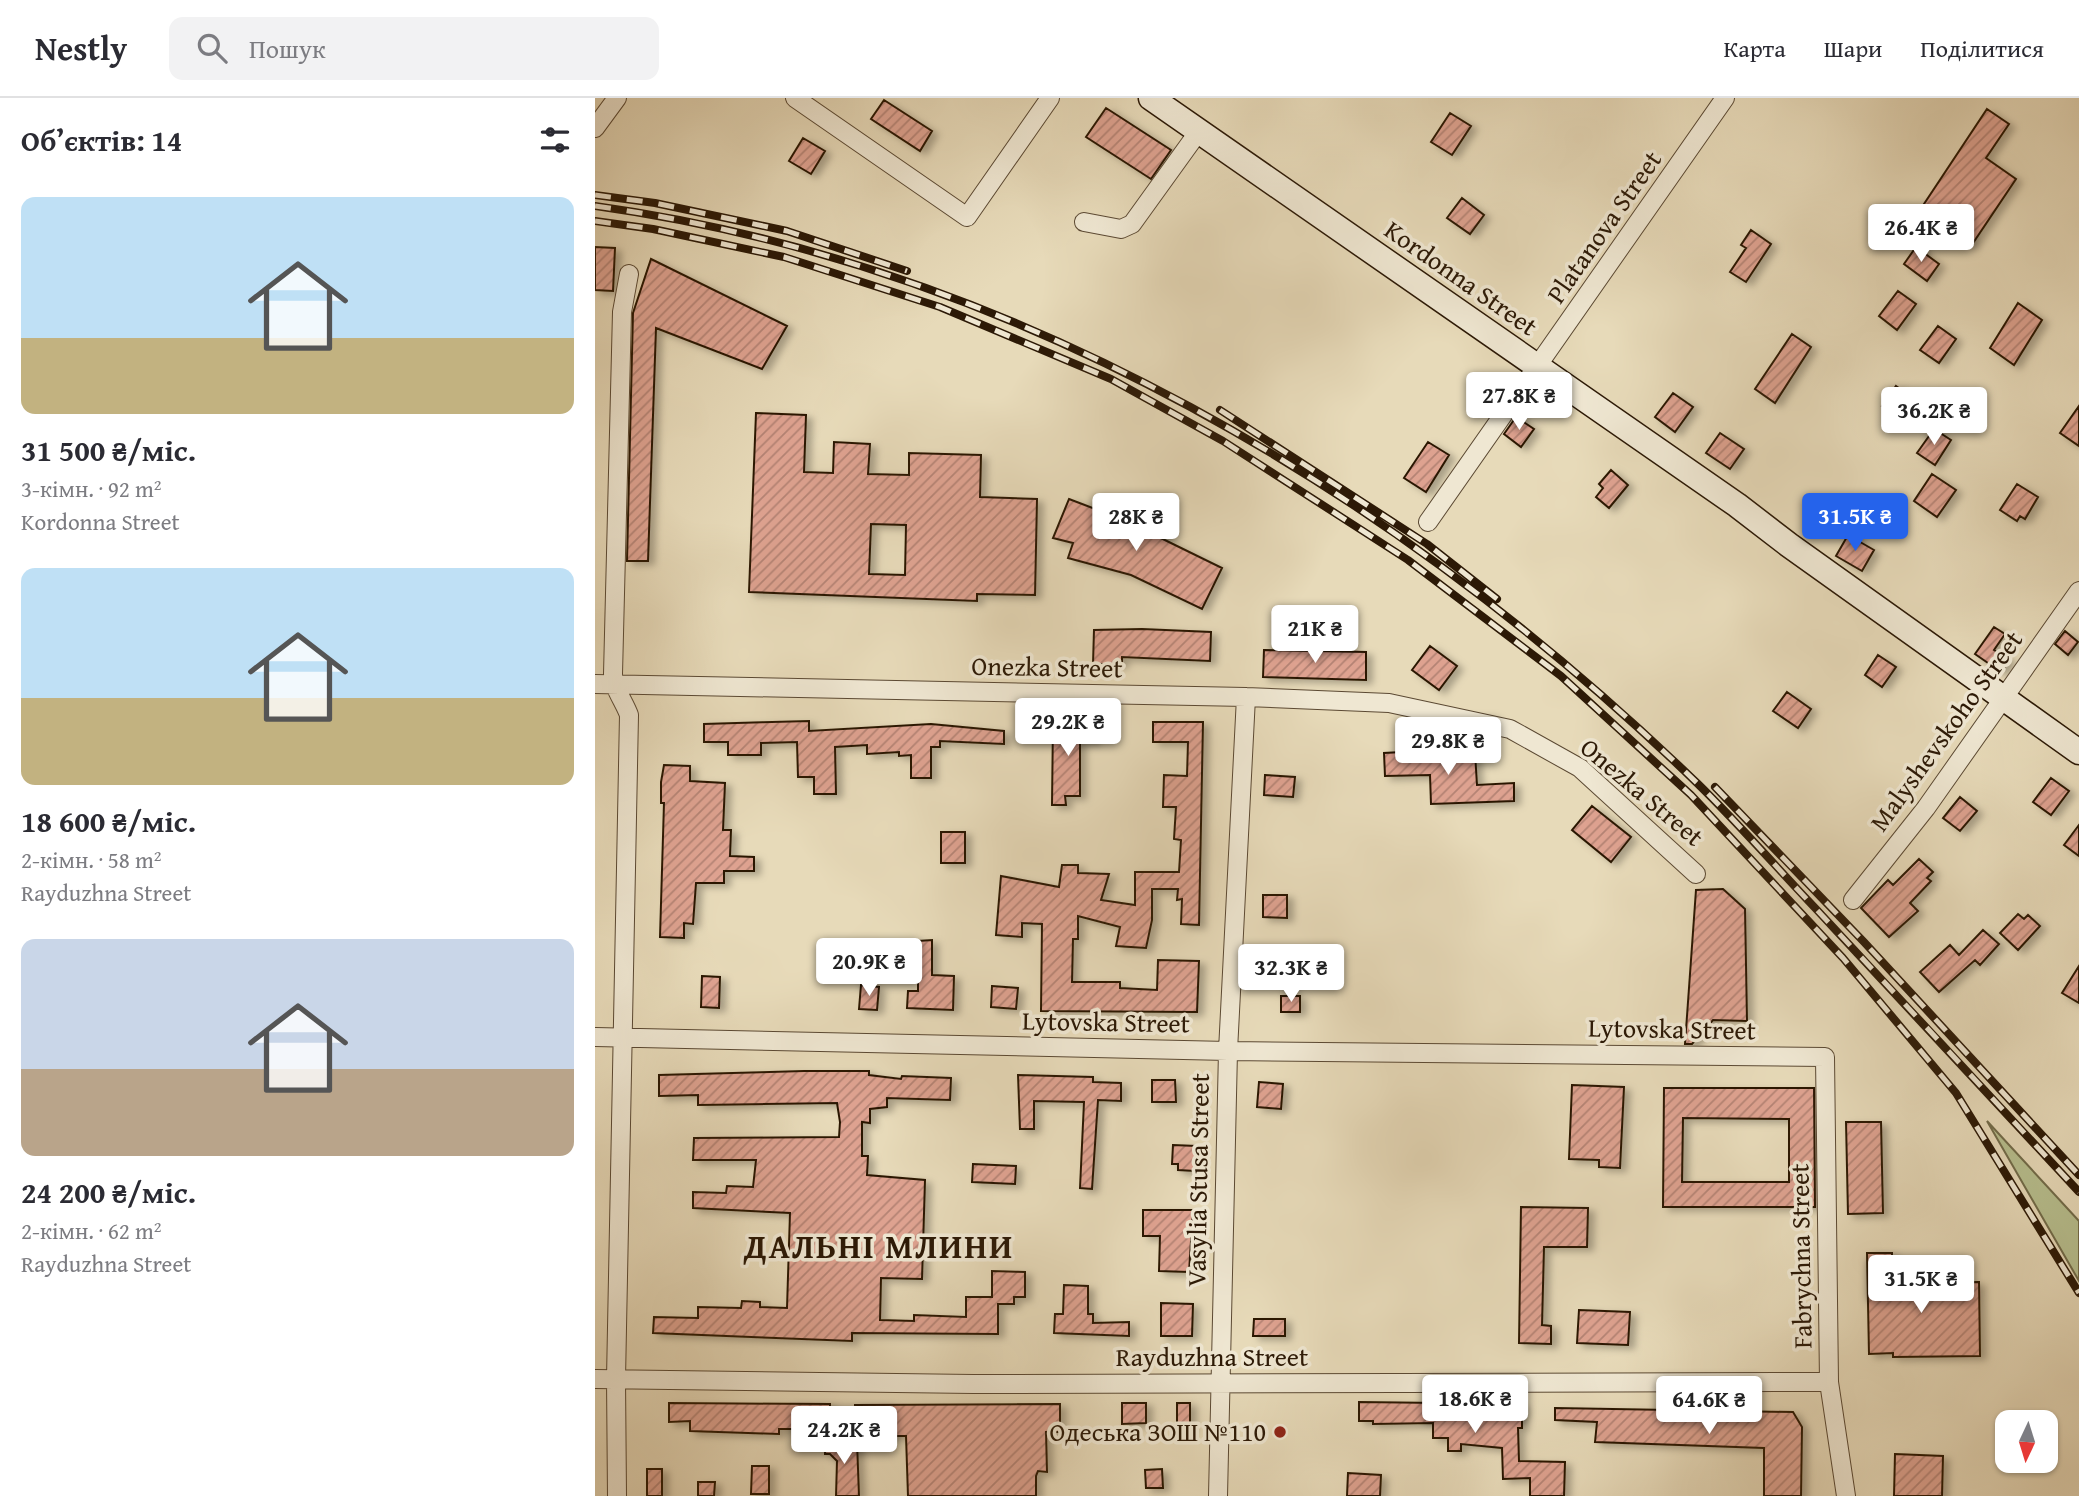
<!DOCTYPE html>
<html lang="uk">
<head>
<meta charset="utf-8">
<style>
  :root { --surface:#fff; --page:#f2f2f3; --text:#2b2b33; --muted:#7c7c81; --line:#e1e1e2; --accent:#2563eb }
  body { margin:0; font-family:"Gentium Book Plus",serif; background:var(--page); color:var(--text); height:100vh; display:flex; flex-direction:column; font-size:26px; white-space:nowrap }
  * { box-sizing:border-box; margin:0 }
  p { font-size:23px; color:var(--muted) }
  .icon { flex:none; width:38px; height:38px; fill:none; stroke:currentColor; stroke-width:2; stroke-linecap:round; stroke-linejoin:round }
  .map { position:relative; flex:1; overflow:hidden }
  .details { display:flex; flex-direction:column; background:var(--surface); width:595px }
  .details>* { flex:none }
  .needle { width:46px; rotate:184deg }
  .fabs { position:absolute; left:1400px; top:1312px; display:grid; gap:14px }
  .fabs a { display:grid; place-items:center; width:63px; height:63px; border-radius:14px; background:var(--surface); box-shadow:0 2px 5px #0004; font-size:35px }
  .price { position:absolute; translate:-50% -60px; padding:0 16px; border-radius:7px; background:#fff; color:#222; font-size:23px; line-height:46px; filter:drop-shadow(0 2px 4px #0008) }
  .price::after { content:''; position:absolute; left:50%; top:42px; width:21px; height:16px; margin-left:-10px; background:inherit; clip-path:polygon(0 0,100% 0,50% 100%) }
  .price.selected { background:var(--accent); color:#fff }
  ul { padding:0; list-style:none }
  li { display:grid; align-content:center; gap:14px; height:371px; padding:0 21px }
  li span { display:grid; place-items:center; height:217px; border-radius:14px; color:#555 }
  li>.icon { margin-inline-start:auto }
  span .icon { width:126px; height:126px; fill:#fffc; stroke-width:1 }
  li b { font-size:30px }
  h2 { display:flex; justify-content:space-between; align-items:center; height:84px; padding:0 21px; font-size:30px }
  header { display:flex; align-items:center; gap:42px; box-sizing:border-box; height:98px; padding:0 35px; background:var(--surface); border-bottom:2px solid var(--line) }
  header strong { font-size:33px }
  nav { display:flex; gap:38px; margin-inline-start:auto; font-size:24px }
  .search { width:490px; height:63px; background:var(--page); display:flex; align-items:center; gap:18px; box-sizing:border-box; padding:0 24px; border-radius:14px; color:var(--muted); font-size:26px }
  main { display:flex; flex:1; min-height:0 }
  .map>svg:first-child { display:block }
  .grass { fill:#b7bf8f; stroke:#726c4a; stroke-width:2 }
  .building { fill:url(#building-hatch); stroke:#2c1906; stroke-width:2; fill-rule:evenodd; filter:url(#shadow) }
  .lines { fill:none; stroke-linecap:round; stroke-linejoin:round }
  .minor-casing { stroke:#5b4933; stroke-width:20 }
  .secondary-casing { stroke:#2c1906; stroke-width:27 }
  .minor { stroke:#efe7d2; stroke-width:18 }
  .secondary { stroke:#efe7d2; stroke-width:24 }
  .rail-casing { stroke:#2c1906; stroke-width:8 }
  .rail { stroke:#efe7d2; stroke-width:5; stroke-dasharray:16; stroke-linecap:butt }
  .poi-dot { fill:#8f2418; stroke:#efe7d2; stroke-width:2.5 }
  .labels { text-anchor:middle; stroke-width:7; stroke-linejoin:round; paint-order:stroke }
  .street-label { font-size:26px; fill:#2c1906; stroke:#efe7d2 }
  .poi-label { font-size:26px; fill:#2c1906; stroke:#efe7d2; text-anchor:end }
  .district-label { font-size:33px; font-weight:bold; letter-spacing:2px; fill:#2c1906; stroke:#efe7d2 }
</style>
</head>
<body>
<header>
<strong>Nestly</strong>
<div class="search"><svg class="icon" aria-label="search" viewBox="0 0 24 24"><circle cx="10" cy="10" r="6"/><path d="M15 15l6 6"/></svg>Пошук</div>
<nav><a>Карта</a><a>Шари</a><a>Поділитися</a></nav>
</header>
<main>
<section class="details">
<h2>Об’єктів: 14<svg class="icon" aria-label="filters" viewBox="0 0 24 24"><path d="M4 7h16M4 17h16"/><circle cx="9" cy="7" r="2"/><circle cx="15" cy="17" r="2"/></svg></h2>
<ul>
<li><span style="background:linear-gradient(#bfe0f5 65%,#c2b280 0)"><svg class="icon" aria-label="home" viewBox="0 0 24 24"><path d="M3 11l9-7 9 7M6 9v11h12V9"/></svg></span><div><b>31 500 ₴/міс.</b><p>3-кімн. · 92 m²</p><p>Kordonna Street</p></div></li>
<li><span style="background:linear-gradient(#bfe0f5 60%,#c2b280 0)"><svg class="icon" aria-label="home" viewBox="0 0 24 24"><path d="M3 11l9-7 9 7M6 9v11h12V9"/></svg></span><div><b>18 600 ₴/міс.</b><p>2-кімн. · 58 m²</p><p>Rayduzhna Street</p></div></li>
<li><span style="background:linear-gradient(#c9d6e8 60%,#b9a48a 0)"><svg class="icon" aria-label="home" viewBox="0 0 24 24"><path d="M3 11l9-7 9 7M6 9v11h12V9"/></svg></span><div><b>24 200 ₴/міс.</b><p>2-кімн. · 62 m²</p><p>Rayduzhna Street</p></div></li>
</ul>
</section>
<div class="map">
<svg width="1484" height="1398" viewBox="0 0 1484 1398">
  <defs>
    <pattern id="building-hatch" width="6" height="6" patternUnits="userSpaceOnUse" patternTransform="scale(1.75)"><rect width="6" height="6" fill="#dea290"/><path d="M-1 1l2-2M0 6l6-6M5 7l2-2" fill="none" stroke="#b48374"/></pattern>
    <filter id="shadow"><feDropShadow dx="6" dy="3.5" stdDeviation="3.5" flood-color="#0004"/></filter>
  </defs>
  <rect width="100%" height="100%" fill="#e7dab9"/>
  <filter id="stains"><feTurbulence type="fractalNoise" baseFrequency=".00286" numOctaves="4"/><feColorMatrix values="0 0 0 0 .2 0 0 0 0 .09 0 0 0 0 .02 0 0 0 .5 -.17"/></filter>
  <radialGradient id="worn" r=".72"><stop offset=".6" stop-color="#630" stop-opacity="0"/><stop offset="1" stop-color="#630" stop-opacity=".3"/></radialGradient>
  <path class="grass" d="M 1392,1023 L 1484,1123 L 1484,1183 Z"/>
  <path class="building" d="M 289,2 L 337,33 L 325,53 L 276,21 Z
    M 511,10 L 576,52 L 556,81 L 491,39 Z
    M 1392,11 L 1414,26 L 1391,60 L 1421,81 L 1376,148 L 1325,112 Z
    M 855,15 L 876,28 L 857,57 L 836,44 Z
    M 208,40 L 230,53 L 216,76 L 194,63 Z
    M 867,100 L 889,117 L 875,136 L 852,120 Z
    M 1156,132 L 1176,146 L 1151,184 L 1135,174 L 1151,150 L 1146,147 Z
    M 0,149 L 20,150 L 18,193 L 0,192 Z
    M 1321,149 L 1344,166 L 1332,183 L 1309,166 Z
    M 56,161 L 192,228 L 167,271 L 61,230 L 53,463 L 32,463 L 38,215 Z
    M 1303,193 L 1321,206 L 1302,232 L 1284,218 Z
    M 1423,205 L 1447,222 L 1419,267 L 1395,250 Z
    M 1343,228 L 1361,241 L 1344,265 L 1325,252 Z
    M 1197,236 L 1216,249 L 1180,305 L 1160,291 Z
    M 1301,288 L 1321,302 L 1307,322 L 1287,308 Z
    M 1078,295 L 1098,309 L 1080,334 L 1060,319 Z
    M 1484,308 L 1484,348 L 1465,335 Z
    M 161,315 L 211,317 L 209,374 L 238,375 L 239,344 L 275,346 L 273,376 L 314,377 L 314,355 L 386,357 L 385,399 L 442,401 L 440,497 L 382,496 L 382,503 L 154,494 ZM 276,426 L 311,427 L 310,477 L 274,476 Z
    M 921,319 L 939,331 L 926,349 L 909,336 Z
    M 1339,331 L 1356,342 L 1340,367 L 1322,355 Z
    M 1125,335 L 1149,351 L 1135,371 L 1111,355 Z
    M 833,344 L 854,357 L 831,394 L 809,380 Z
    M 1016,372 L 1033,387 L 1014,410 L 1001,399 L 1008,390 L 1004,386 Z
    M 1337,376 L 1361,392 L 1342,419 L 1319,403 Z
    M 1422,386 L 1443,399 L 1430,421 L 1425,418 L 1422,423 L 1405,412 Z
    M 474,401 L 529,422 L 627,470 L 607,511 L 536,477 L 473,460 L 478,445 L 458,440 Z
    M 1253,437 L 1279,452 L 1267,473 L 1241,458 Z
    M 1399,529 L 1410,536 L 1399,552 L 1415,562 L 1406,574 L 1380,556 Z
    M 547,531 L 616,534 L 615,563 L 527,559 L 527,566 L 498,566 L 499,532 Z
    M 1470,533 L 1483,544 L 1473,557 L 1460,546 Z
    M 835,548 L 862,568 L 844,592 L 817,572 Z
    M 669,552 L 771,554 L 771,582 L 668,579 Z
    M 1283,557 L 1301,569 L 1287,589 L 1270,577 Z
    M 1192,594 L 1216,611 L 1203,630 L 1178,613 Z
    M 214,623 L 214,633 L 336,626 L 409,633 L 409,646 L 345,643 L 345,649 L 336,649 L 336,680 L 316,680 L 316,657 L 304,658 L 304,654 L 272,656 L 272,647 L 240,649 L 241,696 L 219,696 L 219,679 L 203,679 L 202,644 L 166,645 L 166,657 L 133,657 L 133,644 L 109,644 L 109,626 Z
    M 458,624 L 499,624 L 499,643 L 485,643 L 485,698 L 470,698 L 471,707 L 457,707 Z
    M 558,624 L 608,624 L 604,827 L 586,826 L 587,801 L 582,802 L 583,791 L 557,791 L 557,822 L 551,850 L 521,848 L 525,829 L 483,818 L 483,841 L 478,841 L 477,884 L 525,884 L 525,890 L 562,892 L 563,862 L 604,863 L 602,914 L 446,913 L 447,826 L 427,825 L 427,839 L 401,837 L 406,778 L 464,789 L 467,767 L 483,767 L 483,775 L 514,776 L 506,802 L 540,807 L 540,774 L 584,774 L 586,742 L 579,741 L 581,709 L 568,709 L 569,677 L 592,678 L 593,644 L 558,644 Z
    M 845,652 L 845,656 L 880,655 L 882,687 L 919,685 L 919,703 L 836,706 L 835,677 L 790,678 L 789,655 Z
    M 69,667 L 95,668 L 95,683 L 130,685 L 128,732 L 136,732 L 135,758 L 159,759 L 159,773 L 129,773 L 129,785 L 101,785 L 98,826 L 89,825 L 89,840 L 65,839 L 69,705 L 66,705 L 66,684 Z
    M 670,677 L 700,679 L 698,699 L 669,697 Z
    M 1456,680 L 1474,693 L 1456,717 L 1438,704 Z
    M 1365,699 L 1382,713 L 1365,733 L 1348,720 Z
    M 997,708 L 1036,739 L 1016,764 L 977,732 Z
    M 1484,727 L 1484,758 L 1469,747 Z
    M 346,734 L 370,734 L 370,765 L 346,765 Z
    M 1324,761 L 1338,774 L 1332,780 L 1336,783 L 1315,805 L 1323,813 L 1294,839 L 1266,810 L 1293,782 L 1298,787 Z
    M 1128,791 L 1150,811 L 1152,923 L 1118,922 L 1097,946 L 1090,946 L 1101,792 Z
    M 668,797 L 692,797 L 692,820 L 668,819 Z
    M 1423,816 L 1429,821 L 1433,817 L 1445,828 L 1423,852 L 1405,835 Z
    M 1388,832 L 1404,846 L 1385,867 L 1380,862 L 1344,894 L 1325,874 L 1355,847 L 1364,857 Z
    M 337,842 L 337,877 L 359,878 L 358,912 L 312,910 L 313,893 L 323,893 L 323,843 Z
    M 1484,868 L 1484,905 L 1467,895 Z
    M 107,878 L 125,879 L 124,910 L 106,909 Z
    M 266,887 L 284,889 L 282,912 L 264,911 Z
    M 397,888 L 423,890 L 421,911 L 396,909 Z
    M 686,898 L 705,898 L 705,914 L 686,914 Z
    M 209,973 L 274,973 L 274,977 L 306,981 L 307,978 L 356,980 L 355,1002 L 292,1000 L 292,1009 L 275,1011 L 275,1025 L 267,1024 L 267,1058 L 273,1058 L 272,1077 L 330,1082 L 327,1181 L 286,1180 L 285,1222 L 319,1223 L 319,1217 L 371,1219 L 371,1199 L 397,1199 L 397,1173 L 430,1174 L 430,1199 L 419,1199 L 419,1206 L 403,1206 L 403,1236 L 257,1235 L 257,1243 L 58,1235 L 59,1219 L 103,1220 L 103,1209 L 146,1210 L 147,1203 L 165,1204 L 165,1209 L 192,1210 L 195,1115 L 98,1110 L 98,1094 L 131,1095 L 132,1088 L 158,1089 L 161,1062 L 98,1062 L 99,1040 L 244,1039 L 245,1024 L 242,1005 L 103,1007 L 103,997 L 64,998 L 64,977 Z
    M 423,977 L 498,979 L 498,984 L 526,985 L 526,1003 L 503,1002 L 497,1091 L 485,1090 L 489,1004 L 439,1003 L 439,1031 L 425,1031 Z
    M 557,982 L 580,982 L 581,1004 L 557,1004 Z
    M 664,984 L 688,986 L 686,1011 L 662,1009 Z
    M 977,987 L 1029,989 L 1025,1070 L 1004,1069 L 1004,1062 L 974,1061 Z
    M 1069,990 L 1219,990 L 1220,1109 L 1068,1109 ZM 1088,1020 L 1194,1021 L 1194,1084 L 1087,1084 Z
    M 1251,1024 L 1286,1024 L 1288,1115 L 1253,1116 Z
    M 578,1047 L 601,1048 L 600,1073 L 583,1072 L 583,1066 L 577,1066 Z
    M 378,1066 L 421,1068 L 420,1086 L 377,1084 Z
    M 926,1109 L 993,1110 L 992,1149 L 949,1149 L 947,1227 L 956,1228 L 956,1246 L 924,1245 Z
    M 548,1112 L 598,1112 L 594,1174 L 564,1173 L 565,1138 L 548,1138 Z
    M 1272,1155 L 1297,1155 L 1297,1185 L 1384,1184 L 1385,1258 L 1298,1259 L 1298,1255 L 1274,1256 Z
    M 469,1187 L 493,1188 L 493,1216 L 498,1216 L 498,1225 L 534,1224 L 534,1238 L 459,1235 L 460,1216 L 468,1216 Z
    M 566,1205 L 598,1206 L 597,1238 L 566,1238 Z
    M 984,1212 L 1035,1214 L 1033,1247 L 982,1245 Z
    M 659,1221 L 690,1221 L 690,1238 L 658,1238 Z
    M 764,1304 L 927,1306 L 927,1330 L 923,1330 L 924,1363 L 970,1364 L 969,1398 L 935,1398 L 935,1380 L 908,1381 L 907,1350 L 866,1346 L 866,1353 L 853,1353 L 853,1340 L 838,1340 L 838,1325 L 778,1326 L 778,1323 L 764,1323 Z
    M 74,1305 L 235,1306 L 235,1331 L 184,1331 L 184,1336 L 95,1333 L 95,1323 L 74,1324 Z
    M 527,1305 L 551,1305 L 551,1325 L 527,1326 Z
    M 582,1305 L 595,1305 L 595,1331 L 582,1331 Z
    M 465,1306 L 465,1334 L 451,1334 L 452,1374 L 443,1373 L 441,1378 L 441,1398 L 313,1398 L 311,1338 L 279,1338 L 279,1320 L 260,1320 L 260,1307 Z
    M 960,1310 L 1198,1314 L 1207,1329 L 1206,1398 L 1169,1398 L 1169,1350 L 1000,1344 L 1002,1324 L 960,1322 Z
    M 230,1339 L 243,1339 L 242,1344 L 262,1344 L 264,1398 L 241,1398 L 242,1363 L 235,1356 L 230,1356 L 230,1350 L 224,1344 L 230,1344 Z
    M 1300,1356 L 1348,1358 L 1347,1398 L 1299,1398 Z
    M 157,1368 L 174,1368 L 174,1396 L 156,1396 Z
    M 52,1371 L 67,1371 L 67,1398 L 52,1398 Z
    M 567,1371 L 568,1390 L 551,1390 L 550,1372 Z
    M 753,1375 L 786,1377 L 785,1398 L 752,1398 Z
    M 103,1384 L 120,1384 L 119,1398 L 103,1398 Z"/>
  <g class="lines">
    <defs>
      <path id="minor" d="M 200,0 L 372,119 L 455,0
        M 0,30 L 22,0
        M 489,124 L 526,131 L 537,126 L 604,33
        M 833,424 L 1130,0
        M 0,586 L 651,599 L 794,605 L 915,631 L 985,670 L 1101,776
        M 1258,802 L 1331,710 L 1484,493
        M 0,939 L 633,953 L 1230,959 L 1234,1284 L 1251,1398
        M 0,1281 L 378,1286 L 1234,1284
        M 22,1398 L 21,1281 L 34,617 C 29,603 18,590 18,576 L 27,214 L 34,176
        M 623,1398 L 633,953 L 651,599"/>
      <path id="secondary" d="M 556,0 L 1142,407 L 1194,447 L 1484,654"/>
    </defs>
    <use href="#minor" class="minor-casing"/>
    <use href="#secondary" class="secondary-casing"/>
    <use href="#minor" class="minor"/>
    <use href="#secondary" class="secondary"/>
    <defs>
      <path id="rail" d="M 0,97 L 60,105 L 192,133 L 312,173
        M 0,108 C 420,166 801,394 1102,685 C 1144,726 1182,770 1222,812 C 1310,906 1397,1000 1484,1094
        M 0,123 L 58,131 L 189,159 L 345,209 L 516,281 L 628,343 L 813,462 L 966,578 L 1096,697 L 1248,860 L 1361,995 L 1484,1195
        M 625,312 L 832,446 L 902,501
        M 1120,689 L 1269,844 L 1484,1077"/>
    </defs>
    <use href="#rail" class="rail-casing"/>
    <use href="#rail" class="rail"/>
  </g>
  <circle class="poi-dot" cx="685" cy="1334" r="7"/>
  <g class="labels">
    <g class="street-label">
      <text transform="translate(1009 129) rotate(-55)" y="9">Platanova Street</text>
      <text transform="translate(866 180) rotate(35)" y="9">Kordonna Street</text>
      <text transform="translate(452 569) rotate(1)" y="9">Onezka Street</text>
      <text transform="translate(1351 633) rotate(-54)" y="9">Malyshevskoho Street</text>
      <text transform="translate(1047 694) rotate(40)" y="9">Onezka Street</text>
      <text transform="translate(511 924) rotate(1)" y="9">Lytovska Street</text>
      <text transform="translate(1077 931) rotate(1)" y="9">Lytovska Street</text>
      <text transform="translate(603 1082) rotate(-89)" y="9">Vasylia Stusa Street</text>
      <text transform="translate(1206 1158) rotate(-91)" y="9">Fabrychna Street</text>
      <text x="617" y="1268">Rayduzhna Street</text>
    </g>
    <g class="poi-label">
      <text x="671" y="1343">Одеська ЗОШ №110</text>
    </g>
    <g class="district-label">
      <text x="284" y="1160">ДАЛЬНІ МЛИНИ</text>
    </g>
  </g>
  <rect width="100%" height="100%" filter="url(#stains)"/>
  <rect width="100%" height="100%" fill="url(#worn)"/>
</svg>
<div class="fabs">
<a><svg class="needle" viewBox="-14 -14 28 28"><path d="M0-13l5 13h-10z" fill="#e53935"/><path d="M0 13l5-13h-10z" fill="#7c7c81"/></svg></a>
</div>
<b class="price" style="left:1326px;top:166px">26.4K ₴</b>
<b class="price" style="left:924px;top:334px">27.8K ₴</b>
<b class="price" style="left:1339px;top:349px">36.2K ₴</b>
<b class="price" style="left:541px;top:455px">28K ₴</b>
<b class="price selected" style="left:1260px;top:455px">31.5K ₴</b>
<b class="price" style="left:720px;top:567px">21K ₴</b>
<b class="price" style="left:473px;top:660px">29.2K ₴</b>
<b class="price" style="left:853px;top:679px">29.8K ₴</b>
<b class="price" style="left:274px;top:900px">20.9K ₴</b>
<b class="price" style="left:696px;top:906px">32.3K ₴</b>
<b class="price" style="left:1326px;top:1217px">31.5K ₴</b>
<b class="price" style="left:880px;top:1337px">18.6K ₴</b>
<b class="price" style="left:1114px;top:1338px">64.6K ₴</b>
<b class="price" style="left:249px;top:1368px">24.2K ₴</b>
</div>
</main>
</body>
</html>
